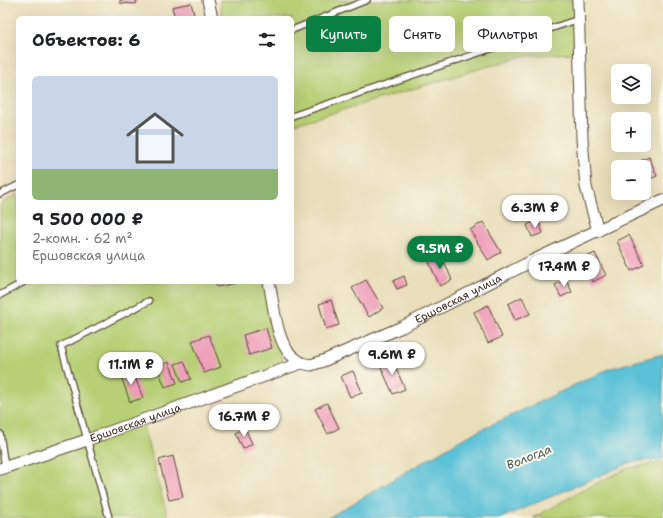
<!DOCTYPE html>
<html lang="ru">
<head>
<meta charset="utf-8">
<style>
  :root { --surface:#fff; --page:#f6f6f6; --text:#202124; --muted:#757577; --accent:#0b8043 }
  body { margin:0; font-family:"Shantell Sans",sans-serif; background:var(--page); color:var(--text); height:100vh; display:flex; flex-direction:column; font-size:15px; white-space:nowrap }
  * { box-sizing:border-box; margin:0 }
  p { font-size:13px; color:var(--muted) }
  .icon { flex:none; width:22px; height:22px; fill:none; stroke:currentColor; stroke-width:2; stroke-linecap:round; stroke-linejoin:round }
  .map { position:relative; flex:1; overflow:hidden }
  .drawer { position:absolute; left:16px; top:16px; width:278px; height:268px; display:flex; flex-direction:column; background:var(--surface); border-radius:6px; box-shadow:0 4px 16px #0002 }
  .drawer>* { flex:none }
  .guide { position:absolute; left:306px; top:16px; width:297px; height:36px; display:flex; gap:8px }
  .controls { position:absolute; left:611px; top:64px; display:grid; gap:8px }
  .controls a { display:grid; place-items:center; width:40px; height:40px; border-radius:6px; background:var(--surface); box-shadow:0 4px 16px #0002; font-size:20px }
  .price { position:absolute; translate:-50% -34px; padding:0 9px; border-radius:14px; background:#fff; color:#222; font-size:13px; line-height:26px; filter:drop-shadow(0 1px 2px #0008) }
  .price::after { content:''; position:absolute; left:50%; top:24px; width:12px; height:9px; margin-left:-6px; background:inherit; clip-path:polygon(0 0,100% 0,50% 100%) }
  .price.current { background:var(--accent); color:#fff }
  ul { padding:0; list-style:none }
  li { display:grid; align-content:center; gap:8px; height:212px; padding:0 16px }
  li span { display:grid; place-items:center; height:124px; border-radius:6px; color:#555 }
  li>.icon { margin-inline-start:auto }
  span .icon { width:72px; height:72px; fill:#fffc; stroke-width:1 }
  li b { font-size:17px }
  h2 { display:flex; justify-content:space-between; align-items:center; height:48px; padding:0 16px; font-size:17px }
  .pill { padding:0 14px; border-radius:6px; background:var(--surface); box-shadow:0 4px 16px #0002; font-size:14px; line-height:36px }
  .pill.current { background:var(--accent); color:#fff }
  .map>svg:first-child { display:block }
  .green { fill:#b7cf74; stroke:#797c49 }
  .water { fill:#5ac1d7; stroke:#4a767a }
  .building { fill:#ef9eb9 }
  .lines { fill:none; stroke-linecap:round; stroke-linejoin:round }
  .lane-casing { stroke:#554535; stroke-width:8 }
  .street-casing { stroke:#554535; stroke-width:13 }
  .lane { stroke:#fff; stroke-width:5.5 }
  .street { stroke:#fff; stroke-width:11 }
  .labels { text-anchor:middle; stroke-width:4; stroke-linejoin:round; paint-order:stroke }
  .street-label { font-size:11px; fill:#3b2a1e; stroke:#fbf7ec }
  .water-label { font-size:12px; font-style:italic; fill:#445756; stroke:#fbf7ec }
</style>
</head>
<body>
<div class="map">
<svg width="663" height="518" viewBox="0 0 663 518">
  <rect width="100%" height="100%" fill="#fbf7ec"/>
  <filter id="ink" filterUnits="userSpaceOnUse"><feTurbulence type="fractalNoise" baseFrequency=".025" numOctaves="2"/><feDisplacementMap in="SourceGraphic" scale="8" xChannelSelector="R" yChannelSelector="G"/><feConvolveMatrix kernelMatrix="1 2 1 2 8 2 1 2 1" color-interpolation-filters="sRGB"/></filter>
  <filter id="wash" filterUnits="userSpaceOnUse"><feTurbulence type="fractalNoise" baseFrequency=".012" numOctaves="4" result="noise"/><feDisplacementMap in="SourceGraphic" scale="16" xChannelSelector="R" yChannelSelector="G"/><feGaussianBlur stdDeviation="0.9" result="paint"/><feColorMatrix in="noise" values="0 0 0 0 0 0 0 0 0 0 0 0 0 0 0 0 0 1.4 0 .05"/><feComposite in="paint" operator="in"/></filter>
  <g filter="url(#wash)">
    <rect width="100%" height="100%" fill="#e9deb9"/>
    <path class="green" d="M 220,0 L 573,0 L 576,53 L 523,56 L 292,125 L 292,18 L 222,18 Z
      M 18,194 L 18,282 L 265,282 L 283,363 L 174,407 L 141,418 L 168,518 L 0,518 L 0,204 Z
      M 663,462 L 663,518 L 533,518 L 579,492 L 628,468 Z"/>
    <path class="water" d="M 663,354 L 663,459 L 632,462 L 501,518 L 328,518 L 464,438 L 608,369 Z"/>
    <g id="blocks">
      <path class="building" d="M 120,0 L 137,0 L 136,4 L 120,3 Z
        M 191,3 L 195,18 L 175,18 L 172,7 Z
        M 649,157 L 657,176 L 646,181 L 644,175 L 644,167 L 640,167 L 638,162 Z
        M 538,220 L 543,233 L 532,237 L 527,225 Z
        M 483,222 L 501,252 L 488,260 L 470,230 Z
        M 629,235 L 644,265 L 631,271 L 617,241 Z
        M 595,253 L 606,275 L 593,282 L 582,259 Z
        M 441,254 L 452,280 L 440,286 L 428,260 Z
        M 404,276 L 407,285 L 397,289 L 393,281 Z
        M 566,279 L 572,292 L 561,297 L 555,285 Z
        M 366,280 L 383,308 L 369,317 L 352,288 Z
        M 215,282 L 236,282 L 236,283 L 217,287 Z
        M 522,297 L 530,314 L 515,320 L 508,304 Z
        M 331,300 L 339,325 L 326,329 L 319,304 Z
        M 488,305 L 502,337 L 488,343 L 474,312 Z
        M 266,328 L 272,348 L 249,355 L 243,335 Z
        M 209,335 L 221,367 L 204,373 L 192,341 Z
        M 391,357 L 405,389 L 393,394 L 379,363 Z
        M 184,361 L 191,379 L 182,382 L 175,364 Z
        M 169,362 L 177,383 L 165,387 L 157,367 Z
        M 132,369 L 143,398 L 130,402 L 120,373 Z
        M 353,371 L 362,392 L 350,397 L 341,376 Z
        M 327,403 L 339,428 L 328,434 L 315,409 Z
        M 245,428 L 252,444 L 243,449 L 236,433 Z
        M 173,456 L 183,497 L 169,500 L 159,460 Z"/>
    </g>
  </g>
  <g filter="url(#ink)">
    <use href="#blocks" fill-opacity="0" stroke="#554535" stroke-width="1"/>
    <g class="lines">
      <defs>
        <path id="lane" d="M 292,30 L 367,0
          M 292,116 L 579,19
          M 0,194 L 18,185
          M 0,295 L 24,282
          M 0,434 L 5,467
          M 109,518 L 61,346 L 149,301"/>
        <g id="street">
          <path d="M 208,0 L 212,18"/>
          <path d="M 578,0 L 582,139 L 586,187 L 598,231"/>
          <path d="M 269,282 C 273,301 276,335 287,350 C 290,355 296,359 301,363"/>
          <path id="s1" d="M 0,469 L 87,440 L 301,363 L 311,365 L 323,361 L 402,327 L 532,261 L 663,200"/>
        </g>
      </defs>
      <use href="#lane" class="lane-casing"/>
      <use href="#street" class="street-casing"/>
      <use href="#lane" class="lane"/>
      <use href="#street" class="street"/>
    </g>
  </g>
  <g class="labels">
    <g class="street-label">
      <text dy="4" stroke="none"><textPath href="#s1" startOffset="491">Ершовская улица</textPath></text>
      <text dy="4" stroke="none"><textPath href="#s1" startOffset="143">Ершовская улица</textPath></text>
    </g>
    <g class="water-label">
      <text transform="translate(529 457) rotate(-22)" y="4">Вологда</text>
    </g>
  </g>
</svg>
<div class="controls">
<a><svg class="icon" aria-label="layers" viewBox="0 0 24 24"><path d="M12 4l9 5-9 5-9-5zM3 14l9 5 9-5"/></svg></a>
<a>+</a>
<a>−</a>
</div>
<b class="price" style="left:535px;top:229px">6.3M ₽</b>
<b class="price current" style="left:440px;top:270px">9.5M ₽</b>
<b class="price" style="left:564px;top:288px">17.4M ₽</b>
<b class="price" style="left:392px;top:376px">9.6M ₽</b>
<b class="price" style="left:131px;top:386px">11.1M ₽</b>
<b class="price" style="left:244px;top:438px">16.7M ₽</b>
<div class="guide">
<a class="pill current">Купить</a>
<a class="pill">Снять</a>
<a class="pill">Фильтры</a>
</div>
<section class="drawer">
<h2>Объектов: 6<svg class="icon" aria-label="filters" viewBox="0 0 24 24"><path d="M4 7h16M4 17h16"/><circle cx="9" cy="7" r="2"/><circle cx="15" cy="17" r="2"/></svg></h2>
<ul>
<li><span style="background:linear-gradient(#c9d6e8 75%,#8fb573 0)"><svg class="icon" aria-label="home" viewBox="0 0 24 24"><path d="M3 11l9-7 9 7M6 9v11h12V9"/></svg></span><div><b>9 500 000 ₽</b><p>2-комн. · 62 m²</p><p>Ершовская улица</p></div></li>
</ul>
</section>
</div>
</body>
</html>
